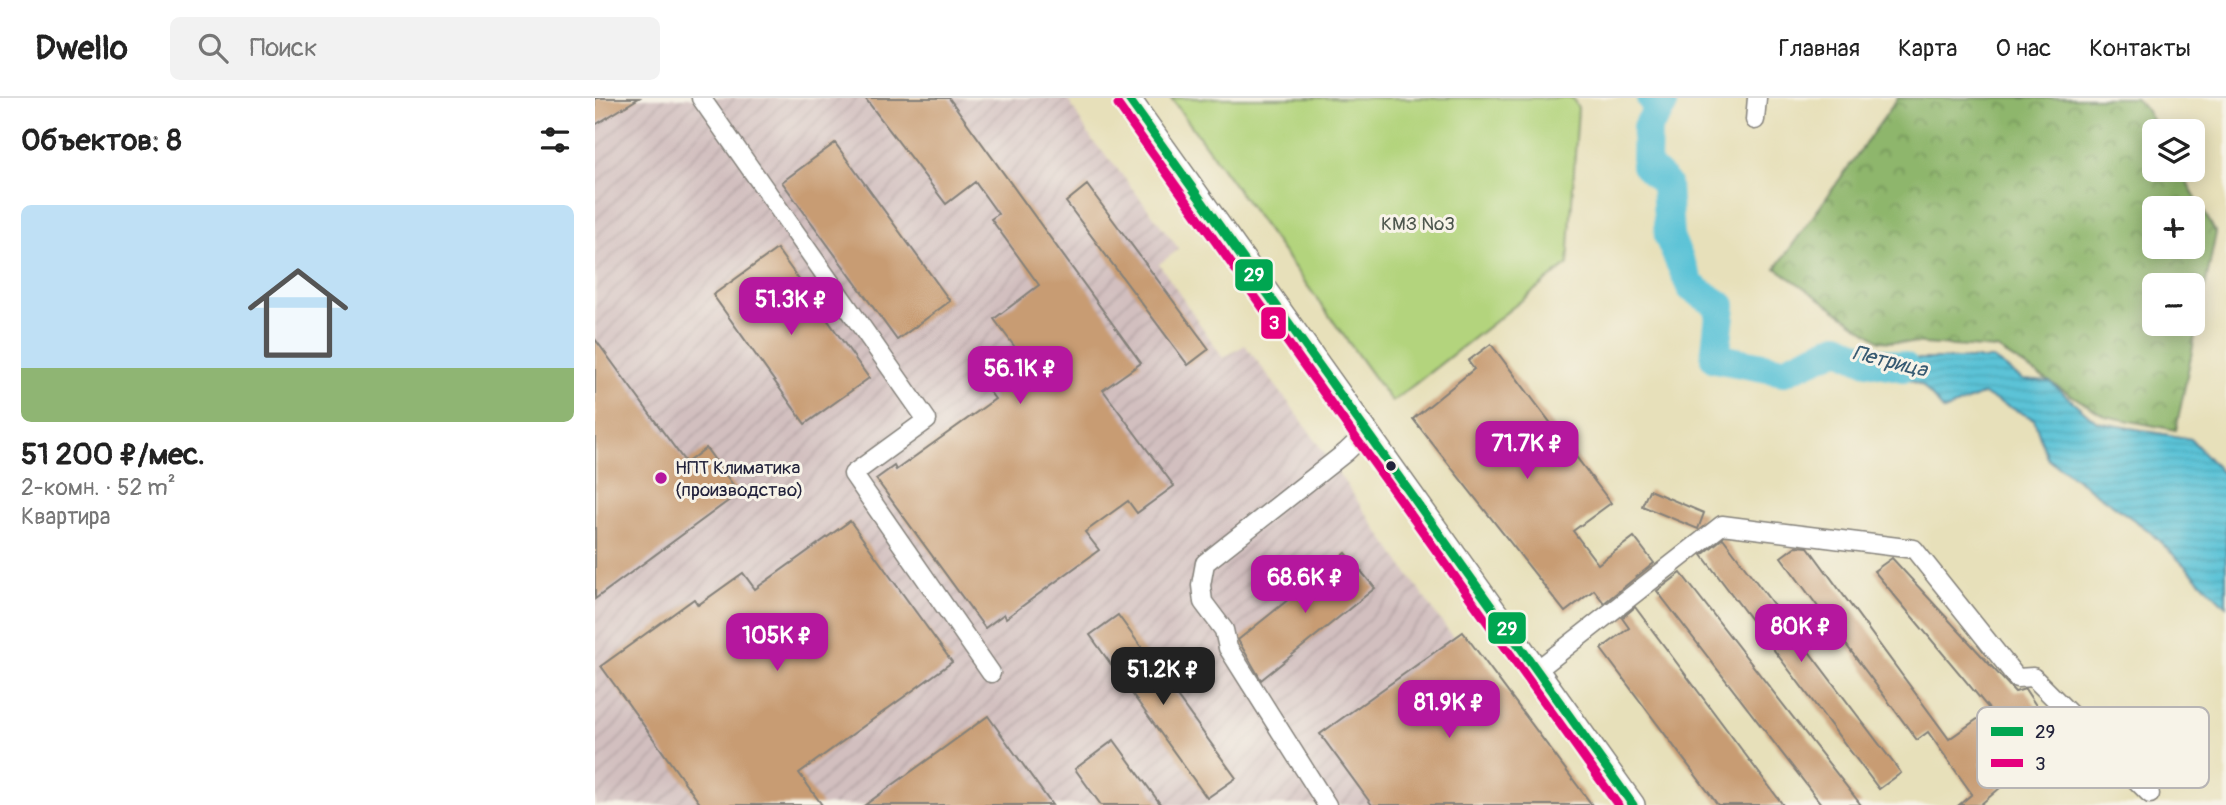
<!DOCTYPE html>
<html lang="ru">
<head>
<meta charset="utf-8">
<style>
  :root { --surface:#fff; --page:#f2f2f2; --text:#222; --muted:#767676; --line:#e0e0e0; --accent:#b5179e }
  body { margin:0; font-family:Pangolin,sans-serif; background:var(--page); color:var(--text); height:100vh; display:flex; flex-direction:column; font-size:26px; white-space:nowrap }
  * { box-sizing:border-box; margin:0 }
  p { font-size:23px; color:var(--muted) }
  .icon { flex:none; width:38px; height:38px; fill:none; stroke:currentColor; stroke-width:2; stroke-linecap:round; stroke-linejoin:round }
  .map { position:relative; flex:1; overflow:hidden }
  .side { display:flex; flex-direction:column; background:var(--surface); width:595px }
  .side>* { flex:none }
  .buttons { position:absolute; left:1547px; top:21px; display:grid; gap:14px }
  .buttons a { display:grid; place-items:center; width:63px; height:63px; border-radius:10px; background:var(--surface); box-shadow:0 4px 18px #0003; font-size:35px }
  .price { position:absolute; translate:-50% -60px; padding:0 16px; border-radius:14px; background:var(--accent); color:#fff; font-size:23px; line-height:46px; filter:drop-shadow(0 2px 4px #0008) }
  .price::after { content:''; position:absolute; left:50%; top:42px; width:21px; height:16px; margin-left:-10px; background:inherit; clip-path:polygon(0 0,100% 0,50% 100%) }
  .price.on { background:#222; color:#fff }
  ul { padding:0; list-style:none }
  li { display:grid; align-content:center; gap:14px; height:371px; padding:0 21px }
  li+li { border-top:2px solid var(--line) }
  li span { display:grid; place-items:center; height:217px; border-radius:10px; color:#555 }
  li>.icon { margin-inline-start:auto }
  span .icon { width:126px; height:126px; fill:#fffc; stroke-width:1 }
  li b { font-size:30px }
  h2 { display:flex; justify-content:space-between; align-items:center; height:84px; padding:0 21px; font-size:30px }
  header { display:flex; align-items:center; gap:42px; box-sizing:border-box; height:98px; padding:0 35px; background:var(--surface); border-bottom:2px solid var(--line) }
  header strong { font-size:33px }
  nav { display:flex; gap:38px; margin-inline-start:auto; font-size:24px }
  .search { width:490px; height:63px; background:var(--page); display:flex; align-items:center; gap:18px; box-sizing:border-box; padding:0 24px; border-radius:10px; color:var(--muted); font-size:26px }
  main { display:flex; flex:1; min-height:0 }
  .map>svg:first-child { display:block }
  .industrial { fill:url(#industrial-furrows) }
  .green { fill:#b3d47d; stroke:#6a7b5c; stroke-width:2 }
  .forest { fill:url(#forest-crowns); stroke:#586c54; stroke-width:2; fill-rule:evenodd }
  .water { fill:url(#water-rules); stroke:#3e7289; stroke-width:2 }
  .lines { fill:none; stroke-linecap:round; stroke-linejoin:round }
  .river { stroke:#5bc3d7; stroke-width:30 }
  .building { fill:#c89c73 }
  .minor-casing { stroke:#84817a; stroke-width:21 }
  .major-casing { stroke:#84817a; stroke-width:26 }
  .minor { stroke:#fff; stroke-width:18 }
  .major { stroke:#fff; stroke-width:23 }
  .bus-1-casing { stroke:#f7f3e8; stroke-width:14 }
  .bus-2-casing { stroke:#f7f3e8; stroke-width:14 }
  .bus-1 { stroke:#00a651; stroke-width:9 }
  .bus-2 { stroke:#e5007d; stroke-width:9 }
  .bus-dot { fill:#22223b; stroke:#f7f3e8; stroke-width:2.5 }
  .poi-dot { fill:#b5179e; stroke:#f7f3e8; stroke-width:2.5 }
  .labels { text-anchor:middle; stroke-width:6; stroke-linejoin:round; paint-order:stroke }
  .park-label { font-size:19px; fill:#4e574f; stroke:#f7f3e8 }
  .poi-label { font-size:19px; fill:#22223b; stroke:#f7f3e8; text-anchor:start }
  .water-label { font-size:21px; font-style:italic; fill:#365a72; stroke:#f7f3e8 }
  .key { fill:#f7f3e8; stroke:#b7b4b4; stroke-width:2 }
  .key-label { font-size:19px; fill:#22223b }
  .line-badge { stroke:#f7f3e8; stroke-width:2.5 }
  .badge-label { font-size:19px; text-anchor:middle; font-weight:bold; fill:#fff }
</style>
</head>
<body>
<header>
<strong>Dwello</strong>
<div class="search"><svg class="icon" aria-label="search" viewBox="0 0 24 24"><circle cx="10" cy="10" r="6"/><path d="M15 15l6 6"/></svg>Поиск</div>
<nav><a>Главная</a><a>Карта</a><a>О нас</a><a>Контакты</a></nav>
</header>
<main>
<section class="side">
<h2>Объектов: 8<svg class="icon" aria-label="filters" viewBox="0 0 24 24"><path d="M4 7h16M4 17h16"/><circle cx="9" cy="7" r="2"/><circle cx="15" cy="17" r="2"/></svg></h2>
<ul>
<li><span style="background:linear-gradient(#bfe0f5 75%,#8fb573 0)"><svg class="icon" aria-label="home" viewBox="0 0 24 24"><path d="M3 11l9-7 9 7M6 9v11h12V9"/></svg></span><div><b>51 200 ₽/мес.</b><p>2-комн. · 52 m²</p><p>Квартира</p></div></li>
</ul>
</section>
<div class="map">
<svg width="1631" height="707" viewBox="0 0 1631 707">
  <defs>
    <pattern id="industrial-furrows" width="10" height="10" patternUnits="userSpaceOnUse" patternTransform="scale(1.75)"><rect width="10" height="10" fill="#d2bfbf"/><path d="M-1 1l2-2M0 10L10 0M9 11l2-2" fill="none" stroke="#b4a4a5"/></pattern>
    <pattern id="forest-crowns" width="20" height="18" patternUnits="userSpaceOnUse" patternTransform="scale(1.75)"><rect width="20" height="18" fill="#8eb66c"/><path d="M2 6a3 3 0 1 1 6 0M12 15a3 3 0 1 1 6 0" fill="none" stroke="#74945a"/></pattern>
    <pattern id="water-rules" width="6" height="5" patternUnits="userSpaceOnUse" patternTransform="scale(1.75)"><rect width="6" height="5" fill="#5bc3d7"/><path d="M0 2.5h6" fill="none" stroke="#4fa7b9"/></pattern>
  </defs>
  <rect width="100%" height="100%" fill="#f7f3e8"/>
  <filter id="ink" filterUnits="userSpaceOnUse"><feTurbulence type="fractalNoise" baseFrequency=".0143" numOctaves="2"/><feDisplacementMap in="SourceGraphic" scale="14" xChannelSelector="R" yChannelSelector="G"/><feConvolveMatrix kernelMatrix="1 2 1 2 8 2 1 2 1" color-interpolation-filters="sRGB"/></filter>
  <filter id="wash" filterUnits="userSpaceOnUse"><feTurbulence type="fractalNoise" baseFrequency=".00686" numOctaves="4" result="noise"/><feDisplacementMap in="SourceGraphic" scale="28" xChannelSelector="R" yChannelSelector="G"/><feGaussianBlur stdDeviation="1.57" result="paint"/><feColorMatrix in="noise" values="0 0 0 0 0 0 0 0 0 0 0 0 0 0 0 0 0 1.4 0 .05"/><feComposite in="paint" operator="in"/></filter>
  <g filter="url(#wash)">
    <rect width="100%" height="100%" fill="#e7e0ba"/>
    <path class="industrial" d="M 0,0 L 472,0 L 497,42 L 520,68 L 584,151 L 564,166 L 628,260 L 650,247 L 705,320 L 843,519 L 983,707 L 0,707 Z"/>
    <path class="green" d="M 576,0 L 978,0 L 983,10 L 973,166 L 797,304 Z"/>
    <path class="forest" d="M 1303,0 L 1540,0 L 1552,13 L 1563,33 L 1559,33 L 1559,72 L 1585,72 L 1621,135 L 1581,332 L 1510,318 L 1402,251 L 1285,243 L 1181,170 ZM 1559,110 L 1598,110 L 1598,149 L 1559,149 ZM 1559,187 L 1598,187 L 1598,226 L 1559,226 Z"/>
    <path class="water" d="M 1268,261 L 1398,261 L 1428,282 L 1455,284 L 1502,324 L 1596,341 L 1631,379 L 1631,508 L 1553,432 L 1452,360 L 1439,321 L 1388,296 L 1349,313 L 1328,288 Z"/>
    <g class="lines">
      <path class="river" d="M 1056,0 L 1067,8 L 1052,29 L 1051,67 L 1071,86 L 1074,139 L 1096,189 L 1126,208 L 1120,260 L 1189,273 L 1243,249 L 1268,261 L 1309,269"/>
    </g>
    <g id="blocks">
      <path class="building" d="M 0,0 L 44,0 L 0,27 Z
        M 270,0 L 354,0 L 546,265 L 508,292 L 579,388 L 542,415 L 533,403 L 490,434 L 504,452 L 411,520 L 409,516 L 390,530 L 281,381 L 299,368 L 301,372 L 400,301 L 387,284 L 425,256 L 399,221 L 444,187 L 396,121 L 403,116 L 380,84 L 351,106 Z
        M 240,45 L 355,203 L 302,242 L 187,84 Z
        M 492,87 L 614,251 L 593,267 L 471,104 Z
        M 182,151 L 274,280 L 210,326 L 118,197 Z
        M 0,241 L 91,365 L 111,350 L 144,395 L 0,501 Z
        M 896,246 L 1016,405 L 978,433 L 1003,466 L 1039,439 L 1059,465 L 1009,505 L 999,492 L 970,514 L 818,321 L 879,271 L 873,263 Z
        M 1054,392 L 1109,415 L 1103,431 L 1047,408 Z
        M 255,423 L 357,564 L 204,675 L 227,707 L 106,707 L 6,568 L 99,501 L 103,507 L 148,475 L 160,491 Z
        M 1128,440 L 1306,675 L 1284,691 L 1107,457 Z
        M 1201,448 L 1213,449 L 1354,641 L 1395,612 L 1279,473 L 1297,460 L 1420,594 L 1430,591 L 1450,621 L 1385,666 L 1405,690 L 1385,707 L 1364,707 L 1377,696 L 1333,634 L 1322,642 L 1186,459 Z
        M 751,455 L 780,490 L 666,582 L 643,542 Z
        M 1086,475 L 1266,707 L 1227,707 L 1062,493 Z
        M 1040,509 L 1188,707 L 1123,707 L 1006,551 L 1034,530 L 1027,520 Z
        M 523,517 L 641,680 L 612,700 L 495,537 Z
        M 868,534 L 997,707 L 777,707 L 725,636 Z
        M 393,618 L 457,707 L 270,707 Z
        M 519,642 L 566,707 L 506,707 L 480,671 Z"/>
    </g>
  </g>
  <g filter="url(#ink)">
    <use href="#blocks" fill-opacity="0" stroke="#84817a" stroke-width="2"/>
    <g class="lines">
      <defs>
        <path id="minor" d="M 106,0 L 332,322 L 258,376 L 396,575
          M 1160,22 L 1162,0
          M 942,572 L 1127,427 L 1319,451 L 1422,580 L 1438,579 L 1555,696
          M 732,707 L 633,550 L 629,532 L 608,504 L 606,487 L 610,465 L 751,354 L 771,335"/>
        <path id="major" d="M 533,0 L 1038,707"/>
      </defs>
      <use href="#minor" class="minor-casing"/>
      <use href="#major" class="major-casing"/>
      <use href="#minor" class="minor"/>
      <use href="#major" class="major"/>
      <defs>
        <path id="bus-1" d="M 533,0 L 1038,707"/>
        <path id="bus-2" d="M 523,7 L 1023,707"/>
      </defs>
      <use href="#bus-1" class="bus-1-casing"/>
      <use href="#bus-2" class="bus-2-casing"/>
      <use href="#bus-1" class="bus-1"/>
      <use href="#bus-2" class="bus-2"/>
    </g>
  </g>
  <circle class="bus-dot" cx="796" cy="368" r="6"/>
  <circle class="poi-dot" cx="66" cy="380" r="7"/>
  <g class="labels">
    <g class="park-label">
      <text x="823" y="132">КМЗ №3</text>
    </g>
    <g class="poi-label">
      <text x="80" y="376">НПТ Климатика<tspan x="80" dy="22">(производство)</tspan></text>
    </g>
    <g class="water-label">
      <text transform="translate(1295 263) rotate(14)" y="7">Петрица</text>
    </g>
  </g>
  <rect x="1382" y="609" width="232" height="81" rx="10" class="key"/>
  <rect x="1396" y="629" width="32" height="9" fill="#00a651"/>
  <rect x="1396" y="661" width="32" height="8" fill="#e5007d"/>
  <g class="key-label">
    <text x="1440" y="640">29</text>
    <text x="1440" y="672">3</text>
  </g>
  <g class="line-badge">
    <rect x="639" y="160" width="40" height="34" rx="7" fill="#00a651"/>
    <rect x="665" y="208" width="27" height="34" rx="7" fill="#e5007d"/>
    <rect x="892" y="513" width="40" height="34" rx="7" fill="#00a651"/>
  </g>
  <g class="badge-label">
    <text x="659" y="183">29</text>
    <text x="679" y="231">3</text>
    <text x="912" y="537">29</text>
  </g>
</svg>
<div class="buttons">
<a><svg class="icon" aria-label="layers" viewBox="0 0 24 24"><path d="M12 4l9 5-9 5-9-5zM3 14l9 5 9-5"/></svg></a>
<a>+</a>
<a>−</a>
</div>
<b class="price" style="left:196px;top:239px">51.3K ₽</b>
<b class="price" style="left:425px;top:308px">56.1K ₽</b>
<b class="price" style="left:932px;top:383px">71.7K ₽</b>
<b class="price" style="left:710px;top:517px">68.6K ₽</b>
<b class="price" style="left:1206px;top:566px">80K ₽</b>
<b class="price" style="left:182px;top:575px">105K ₽</b>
<b class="price on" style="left:568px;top:609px">51.2K ₽</b>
<b class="price" style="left:854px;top:642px">81.9K ₽</b>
</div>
</main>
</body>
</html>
